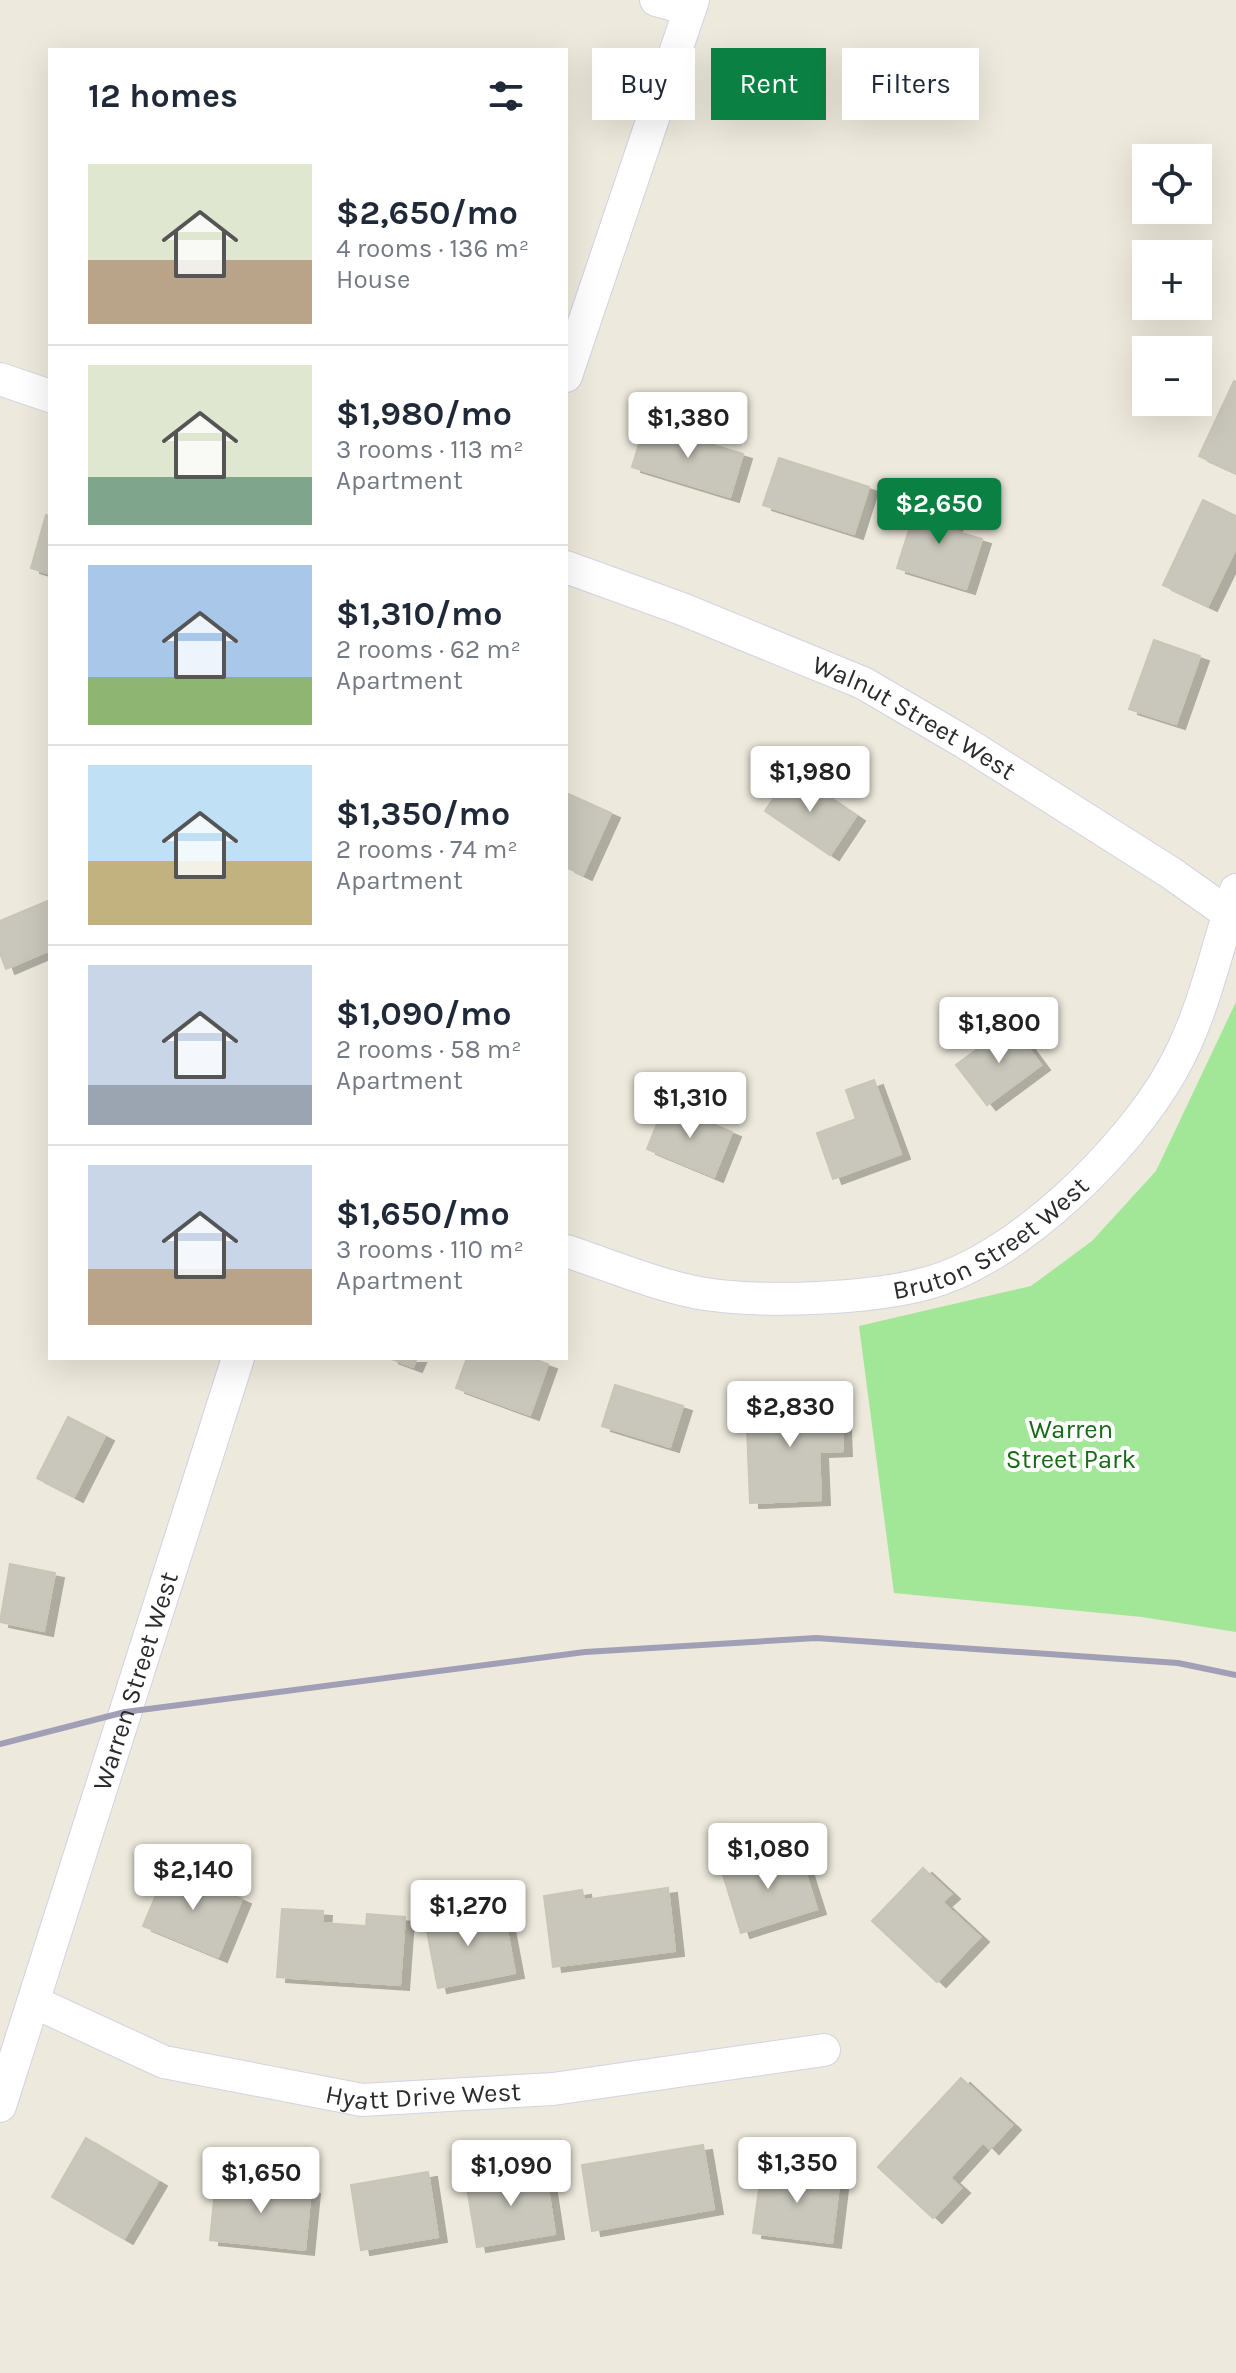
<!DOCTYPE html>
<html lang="en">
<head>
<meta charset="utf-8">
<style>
  :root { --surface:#fff; --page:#f6f6f7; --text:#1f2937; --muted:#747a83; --line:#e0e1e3; --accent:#0b8043 }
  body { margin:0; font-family:Karla,sans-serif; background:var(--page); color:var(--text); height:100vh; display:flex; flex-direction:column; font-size:30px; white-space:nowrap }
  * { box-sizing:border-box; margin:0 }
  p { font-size:26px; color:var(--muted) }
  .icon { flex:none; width:44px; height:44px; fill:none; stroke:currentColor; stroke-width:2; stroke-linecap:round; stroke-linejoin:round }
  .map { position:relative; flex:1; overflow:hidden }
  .panel { position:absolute; left:48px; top:48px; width:520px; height:1312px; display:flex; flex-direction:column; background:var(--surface); border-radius:0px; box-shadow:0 8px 32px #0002 }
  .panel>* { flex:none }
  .banner { position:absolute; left:592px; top:48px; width:524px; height:72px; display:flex; gap:16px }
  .buttons { position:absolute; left:1132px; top:144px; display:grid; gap:16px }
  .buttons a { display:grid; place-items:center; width:80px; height:80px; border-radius:0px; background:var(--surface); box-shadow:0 8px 32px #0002; font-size:40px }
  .price { position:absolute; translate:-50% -68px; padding:0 18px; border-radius:8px; background:#fff; color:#222; font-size:26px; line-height:52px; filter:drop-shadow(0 2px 4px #0008) }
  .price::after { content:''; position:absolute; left:50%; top:48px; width:24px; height:18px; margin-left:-12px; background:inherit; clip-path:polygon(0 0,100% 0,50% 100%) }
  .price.on { background:var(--accent); color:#fff }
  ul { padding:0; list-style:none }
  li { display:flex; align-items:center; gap:24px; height:200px; padding:0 40px }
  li+li { border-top:2px solid var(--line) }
  li span { display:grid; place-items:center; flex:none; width:224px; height:160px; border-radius:0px; color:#555 }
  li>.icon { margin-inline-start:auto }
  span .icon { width:96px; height:96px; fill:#fffc; stroke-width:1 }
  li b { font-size:34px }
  h2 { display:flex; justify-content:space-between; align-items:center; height:96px; padding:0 40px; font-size:34px }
  .tag { padding:0 28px; border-radius:0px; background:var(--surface); box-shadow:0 8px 32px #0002; font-size:28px; line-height:72px }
  .tag.on { background:var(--accent); color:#fff }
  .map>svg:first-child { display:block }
  .green { fill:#a2e697 }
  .building { fill:#c9c7bb; stroke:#c9c6b6; stroke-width:2; filter:url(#shadow) }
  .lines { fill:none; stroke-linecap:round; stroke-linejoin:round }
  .minor-casing { stroke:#d2d2e4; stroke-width:34 }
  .minor { stroke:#fff; stroke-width:32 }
  .rail { stroke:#a09fb6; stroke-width:6 }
  .labels { text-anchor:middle; stroke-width:8; stroke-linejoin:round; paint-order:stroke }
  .street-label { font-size:26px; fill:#2b2b2b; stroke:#fff }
  .park-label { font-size:26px; fill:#186b17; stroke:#fff }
</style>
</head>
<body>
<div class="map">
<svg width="1236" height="2373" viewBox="0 0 1236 2373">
  <defs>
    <filter id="shadow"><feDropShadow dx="9" dy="5" stdDeviation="0" flood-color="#0004"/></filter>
  </defs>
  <rect width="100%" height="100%" fill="#ede9dc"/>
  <path class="green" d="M 1236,1002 L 1236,1632 L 1142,1617 L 894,1593 L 859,1326 L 1031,1286 L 1092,1241 L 1156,1171 Z"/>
  <path class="building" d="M 1234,381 L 1236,382 L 1236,473 L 1199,456 Z
    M 645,424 L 743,454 L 730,497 L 632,467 Z
    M 779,458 L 869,487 L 854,534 L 763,505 Z
    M 919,498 L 958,510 L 952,530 L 982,539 L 966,589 L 897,568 Z
    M 1203,500 L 1236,516 L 1236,548 L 1208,606 L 1163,585 Z
    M 46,515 L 50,516 L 50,574 L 31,568 Z
    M 1154,640 L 1200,656 L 1176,724 L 1129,709 Z
    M 791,772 L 856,816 L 830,855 L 765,811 Z
    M 566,793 L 611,813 L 583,875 L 566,867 Z
    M 50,900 L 50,950 L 6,969 L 0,953 L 0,921 Z
    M 1011,1024 L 1041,1065 L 987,1105 L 956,1065 Z
    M 874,1080 L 901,1154 L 833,1179 L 817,1133 L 856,1119 L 846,1090 Z
    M 665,1104 L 732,1132 L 714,1177 L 647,1149 Z
    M 389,1358 L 417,1358 L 413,1367 Z
    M 467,1358 L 531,1358 L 548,1364 L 530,1415 L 456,1388 Z
    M 615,1385 L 683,1406 L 670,1447 L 602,1426 Z
    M 841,1401 L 843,1451 L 819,1452 L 821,1500 L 750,1503 L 746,1405 Z
    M 68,1417 L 105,1436 L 74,1497 L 37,1478 Z
    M 10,1564 L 55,1573 L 44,1631 L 0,1622 Z
    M 799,1852 L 817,1909 L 741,1933 L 720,1865 L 753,1855 L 756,1866 Z
    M 168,1867 L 242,1899 L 218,1957 L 143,1926 Z
    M 923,1868 L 951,1894 L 942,1902 L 980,1937 L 937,1982 L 872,1921 Z
    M 668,1888 L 675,1951 L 553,1967 L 544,1896 L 582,1890 L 584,1900 Z
    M 282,1909 L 323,1911 L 322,1923 L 366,1926 L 367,1914 L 405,1917 L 400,1985 L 277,1977 Z
    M 459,1909 L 462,1924 L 504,1915 L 515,1973 L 438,1988 L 424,1916 Z
    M 961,2078 L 1012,2125 L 990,2149 L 983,2142 L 950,2178 L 961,2188 L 933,2218 L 878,2167 Z
    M 86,2138 L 158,2181 L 124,2239 L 52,2197 Z
    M 703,2145 L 714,2209 L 592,2231 L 582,2165 Z
    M 762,2167 L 840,2177 L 832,2243 L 753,2233 Z
    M 545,2169 L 555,2234 L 477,2247 L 466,2182 Z
    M 428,2172 L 438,2237 L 361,2250 L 351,2185 Z
    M 216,2180 L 311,2189 L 305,2250 L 210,2240 Z"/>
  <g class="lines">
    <defs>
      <g id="minor">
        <path d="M 656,0 L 690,9"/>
        <path d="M 566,376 L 693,0"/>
        <path d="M 0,379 L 50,396"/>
        <path id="s1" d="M 566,567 L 682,609 L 863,683 L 964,742 L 1171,873 L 1236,919"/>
        <path id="s2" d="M 566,1251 C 609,1265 661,1287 705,1294 C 765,1303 870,1299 928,1283 C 1017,1259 1127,1150 1171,1072 C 1203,1017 1216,950 1236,890"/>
        <path id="s3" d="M 34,2002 L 164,2062 L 362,2100 L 553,2089 L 824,2050"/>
        <path id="s4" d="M 0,2106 L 238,1358"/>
      </g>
    </defs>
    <use href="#minor" class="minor-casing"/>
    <use href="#minor" class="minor"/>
    <path class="rail" d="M 0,1744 L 125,1712 L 585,1652 L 816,1638 L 1178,1663 L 1236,1675"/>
  </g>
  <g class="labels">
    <g class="street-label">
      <text dy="9" stroke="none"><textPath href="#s1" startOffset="380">Walnut Street West</textPath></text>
      <text dy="9" stroke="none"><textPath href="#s2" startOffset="446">Bruton Street West</textPath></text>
      <text dy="9" stroke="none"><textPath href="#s4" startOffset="446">Warren Street West</textPath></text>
      <text dy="9" stroke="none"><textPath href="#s3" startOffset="406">Hyatt Drive West</textPath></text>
    </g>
    <g class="park-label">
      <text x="1071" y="1438">Warren<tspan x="1071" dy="30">Street Park</tspan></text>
    </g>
  </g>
</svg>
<div class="buttons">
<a><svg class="icon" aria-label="locate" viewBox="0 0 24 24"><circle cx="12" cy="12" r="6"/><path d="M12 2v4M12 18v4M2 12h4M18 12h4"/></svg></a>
<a>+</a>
<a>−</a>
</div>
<b class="price" style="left:688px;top:460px">$1,380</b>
<b class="price on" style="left:939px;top:546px">$2,650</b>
<b class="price" style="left:810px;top:814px">$1,980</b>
<b class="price" style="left:999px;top:1065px">$1,800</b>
<b class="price" style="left:690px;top:1140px">$1,310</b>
<b class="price" style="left:790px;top:1449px">$2,830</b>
<b class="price" style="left:768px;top:1891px">$1,080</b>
<b class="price" style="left:193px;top:1912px">$2,140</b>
<b class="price" style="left:468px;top:1948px">$1,270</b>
<b class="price" style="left:797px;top:2205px">$1,350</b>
<b class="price" style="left:511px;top:2208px">$1,090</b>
<b class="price" style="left:261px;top:2215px">$1,650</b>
<div class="banner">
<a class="tag">Buy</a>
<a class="tag on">Rent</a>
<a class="tag">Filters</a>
</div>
<section class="panel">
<h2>12 homes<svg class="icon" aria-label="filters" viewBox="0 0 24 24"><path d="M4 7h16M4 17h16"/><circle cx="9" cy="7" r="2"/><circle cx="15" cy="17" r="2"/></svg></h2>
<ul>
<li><span style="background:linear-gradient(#dfe7d0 60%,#b9a48a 0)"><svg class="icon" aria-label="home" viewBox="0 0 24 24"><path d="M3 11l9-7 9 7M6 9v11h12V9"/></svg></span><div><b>$2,650/mo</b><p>4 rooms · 136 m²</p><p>House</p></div></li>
<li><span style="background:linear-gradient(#dfe7d0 70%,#7fa58c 0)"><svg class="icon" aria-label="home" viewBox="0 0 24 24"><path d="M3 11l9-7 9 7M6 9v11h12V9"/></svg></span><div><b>$1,980/mo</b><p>3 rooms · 113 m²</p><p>Apartment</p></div></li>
<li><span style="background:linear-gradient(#a9c7e8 70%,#8fb573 0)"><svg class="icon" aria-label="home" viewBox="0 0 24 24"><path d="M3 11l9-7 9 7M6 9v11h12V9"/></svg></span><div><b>$1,310/mo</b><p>2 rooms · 62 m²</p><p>Apartment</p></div></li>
<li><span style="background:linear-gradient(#bfe0f5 60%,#c2b280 0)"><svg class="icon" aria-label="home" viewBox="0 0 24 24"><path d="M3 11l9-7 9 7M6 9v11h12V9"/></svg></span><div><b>$1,350/mo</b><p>2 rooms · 74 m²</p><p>Apartment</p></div></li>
<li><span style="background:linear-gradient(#c9d6e8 75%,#9aa5b1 0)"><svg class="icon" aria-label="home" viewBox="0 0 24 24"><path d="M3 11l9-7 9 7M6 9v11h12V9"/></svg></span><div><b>$1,090/mo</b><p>2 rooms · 58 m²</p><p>Apartment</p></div></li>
<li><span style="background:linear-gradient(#c9d6e8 65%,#b9a48a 0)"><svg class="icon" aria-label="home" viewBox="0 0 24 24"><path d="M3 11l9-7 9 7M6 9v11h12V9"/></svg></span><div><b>$1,650/mo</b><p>3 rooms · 110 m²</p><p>Apartment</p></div></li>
</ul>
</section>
</div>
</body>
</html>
